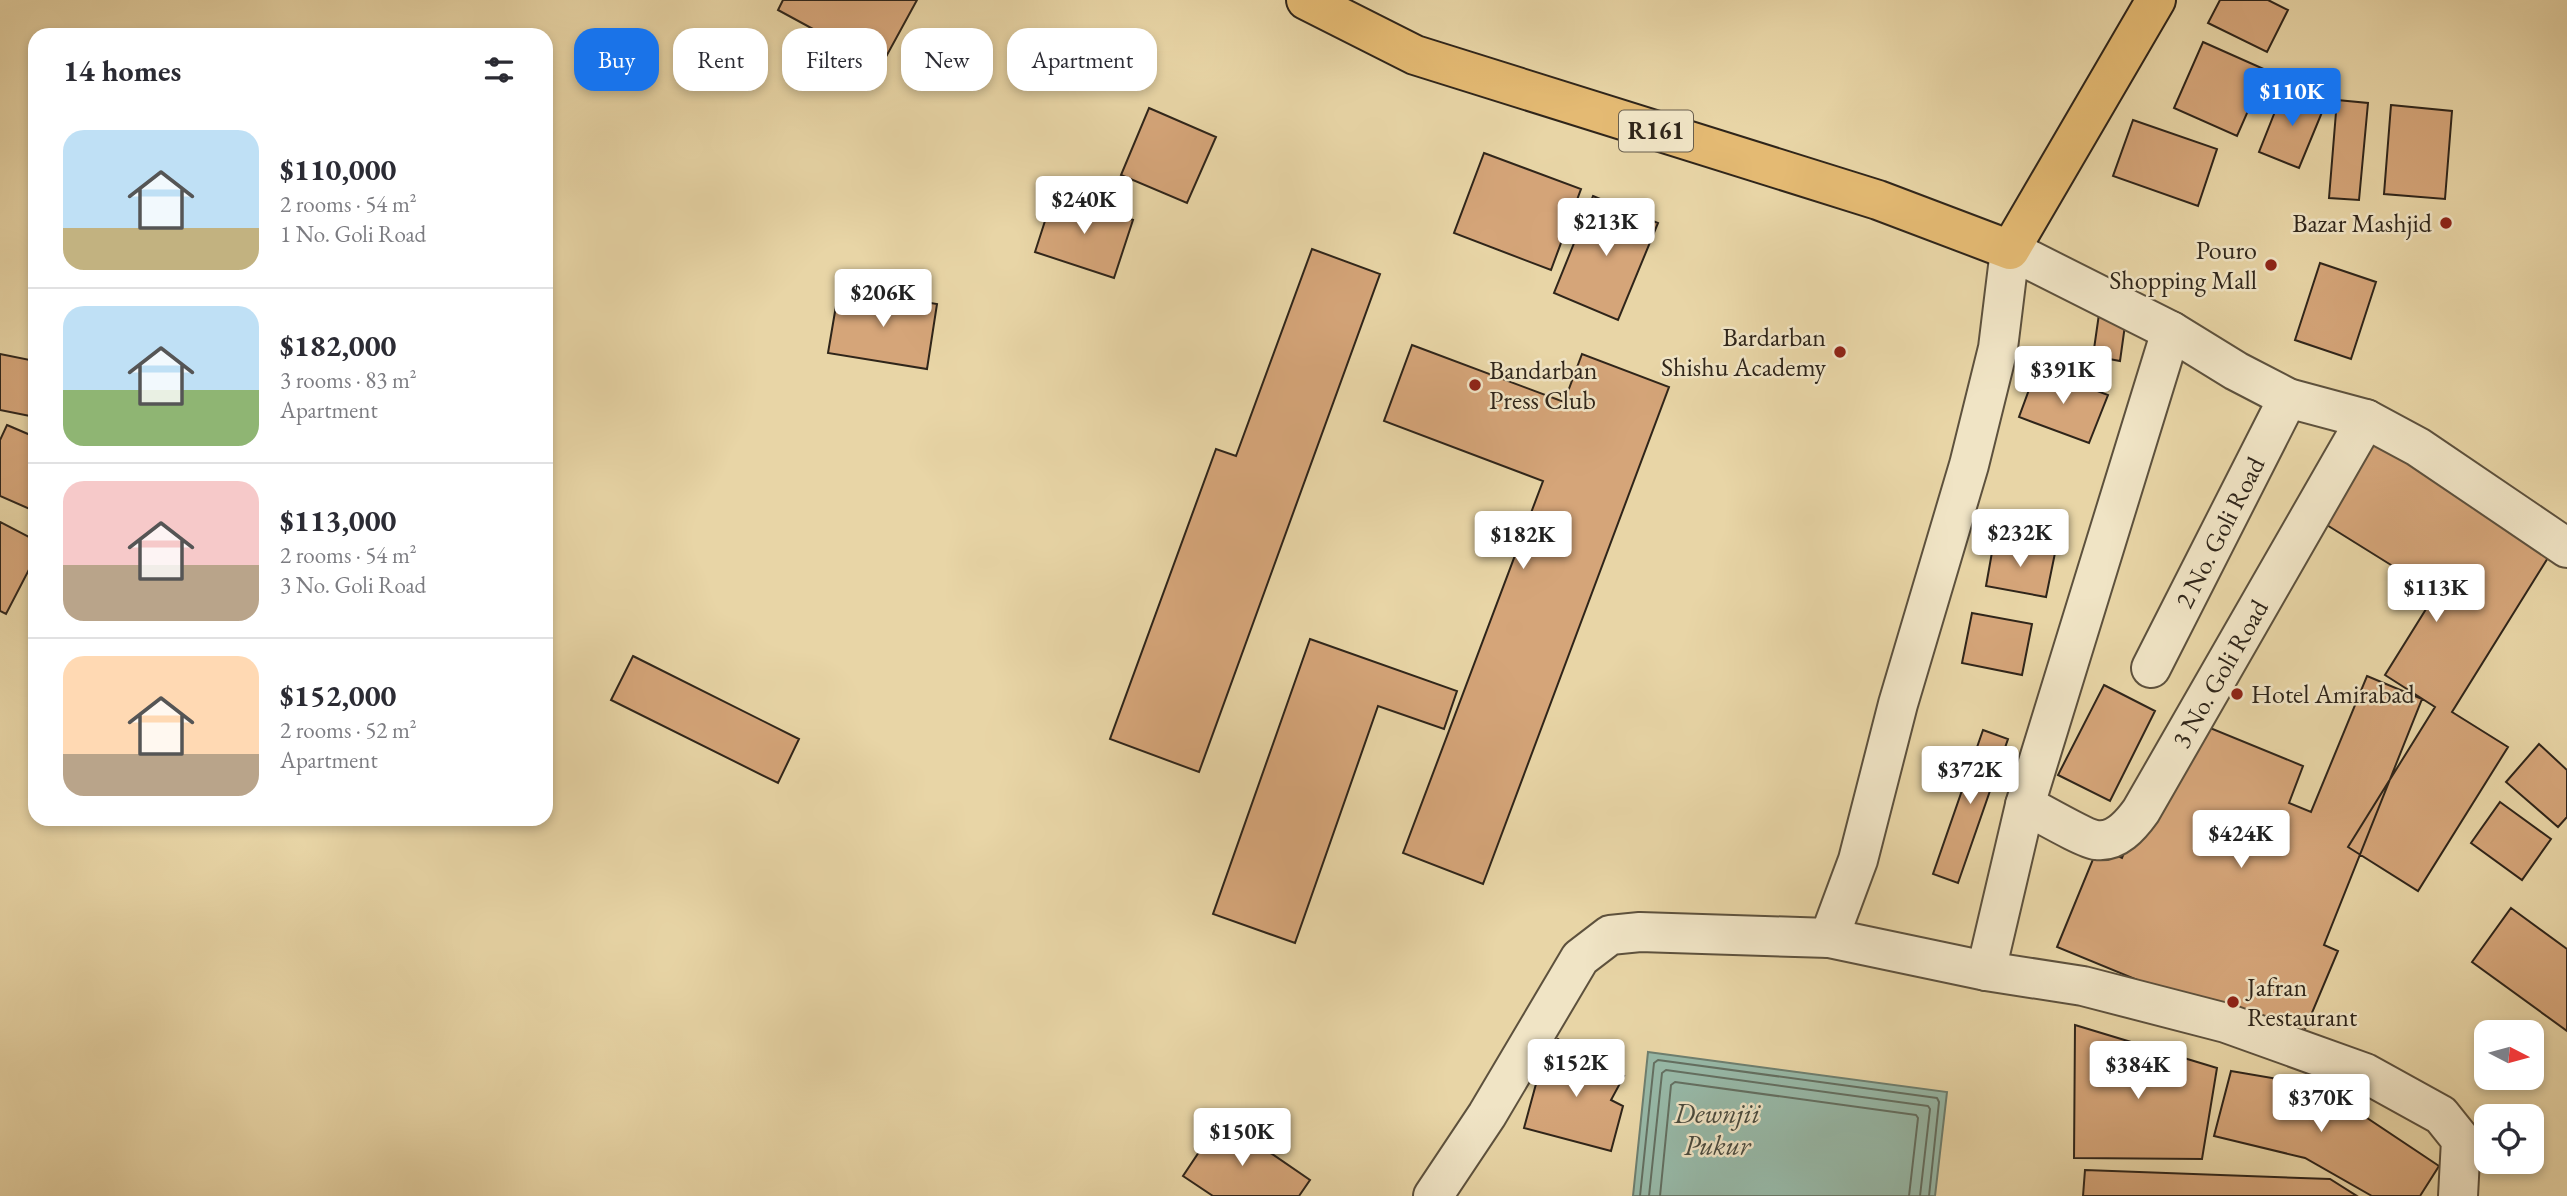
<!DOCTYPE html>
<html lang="en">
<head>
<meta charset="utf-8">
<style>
  :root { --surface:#fff; --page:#f7f7f7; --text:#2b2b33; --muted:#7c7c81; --line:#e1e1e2; --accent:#1a73e8 }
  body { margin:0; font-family:"EB Garamond",serif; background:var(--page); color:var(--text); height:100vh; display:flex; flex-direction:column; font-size:26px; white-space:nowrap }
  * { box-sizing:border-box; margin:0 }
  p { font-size:23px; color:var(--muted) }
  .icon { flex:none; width:38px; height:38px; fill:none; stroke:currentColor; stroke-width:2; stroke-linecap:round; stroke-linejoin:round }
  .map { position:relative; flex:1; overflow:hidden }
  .details { position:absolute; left:28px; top:28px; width:525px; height:798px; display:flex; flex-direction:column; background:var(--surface); border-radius:21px; box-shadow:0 4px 10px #0003 }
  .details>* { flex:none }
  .guide { position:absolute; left:574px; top:28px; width:665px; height:63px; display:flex; gap:14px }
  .needle { width:46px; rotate:96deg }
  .fabs { position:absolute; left:2474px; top:1020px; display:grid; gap:14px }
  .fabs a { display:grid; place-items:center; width:70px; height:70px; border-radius:14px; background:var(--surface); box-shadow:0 4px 10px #0003; font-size:35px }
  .price { position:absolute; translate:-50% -60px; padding:0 16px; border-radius:7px; background:#fff; color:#222; font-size:23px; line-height:46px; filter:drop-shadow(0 2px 4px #0008) }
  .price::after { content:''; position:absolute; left:50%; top:42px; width:21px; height:16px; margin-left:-10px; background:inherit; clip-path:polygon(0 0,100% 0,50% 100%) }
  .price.current { background:var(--accent); color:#fff }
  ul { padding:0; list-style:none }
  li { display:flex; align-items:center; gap:21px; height:175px; padding:0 35px }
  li+li { border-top:2px solid var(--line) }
  li span { display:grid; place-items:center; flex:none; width:196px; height:140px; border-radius:21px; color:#555 }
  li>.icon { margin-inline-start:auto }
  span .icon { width:84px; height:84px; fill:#fffc; stroke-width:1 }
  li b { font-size:30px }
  h2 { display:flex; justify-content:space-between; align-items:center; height:84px; padding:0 35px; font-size:30px }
  .chip { padding:0 24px; border-radius:21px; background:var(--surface); box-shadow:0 4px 10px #0003; font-size:24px; line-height:63px }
  .chip.current { background:var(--accent); color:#fff }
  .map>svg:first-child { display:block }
  .water { fill:#97b9a8; stroke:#6d7e6f; stroke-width:2 }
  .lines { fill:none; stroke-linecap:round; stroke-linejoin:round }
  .shore { stroke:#636f61; stroke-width:2 }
  .building { fill:#d5a579; stroke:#2f251a; stroke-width:2 }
  .street-casing { stroke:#5d513d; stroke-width:42 }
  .primary-casing { stroke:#2f251a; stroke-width:42 }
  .street { stroke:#f0e4c5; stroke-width:38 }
  .primary { stroke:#e4ba73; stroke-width:38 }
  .poi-dot { fill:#8f2418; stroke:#f0e4c5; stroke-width:2.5 }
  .labels { text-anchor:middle; stroke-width:5; stroke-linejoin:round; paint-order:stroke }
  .shield { fill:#f0e4c5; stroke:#695e4d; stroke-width:2 }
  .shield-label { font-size:24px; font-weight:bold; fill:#2f251a }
  .poi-label { font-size:26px; fill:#2f251a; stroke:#f0e4c5; text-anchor:end }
  .street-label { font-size:26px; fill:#2f251a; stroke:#f0e4c5 }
  .water-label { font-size:28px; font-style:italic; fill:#494a3e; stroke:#f0e4c5 }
</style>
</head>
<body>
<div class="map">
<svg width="2567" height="1196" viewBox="0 0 2567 1196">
  <rect width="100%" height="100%" fill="#e8d5a6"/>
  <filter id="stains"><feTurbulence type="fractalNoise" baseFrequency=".00286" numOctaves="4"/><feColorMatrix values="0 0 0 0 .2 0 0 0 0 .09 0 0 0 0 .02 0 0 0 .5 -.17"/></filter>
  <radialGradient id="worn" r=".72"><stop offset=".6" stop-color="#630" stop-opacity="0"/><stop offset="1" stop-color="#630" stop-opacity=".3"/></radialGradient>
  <path class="water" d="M 1648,1052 L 1947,1092 L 1935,1196 L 1633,1196 Z"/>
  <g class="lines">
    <path class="shore" d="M 1640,1196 L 1654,1063 L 1658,1060 L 1937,1098 L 1939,1102 L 1929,1196
      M 1649,1196 L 1662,1073 L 1666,1070 L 1928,1106 L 1930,1109 L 1920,1196
      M 1660,1196 L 1671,1085 L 1675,1082 L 1916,1115 L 1918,1118 L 1909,1196"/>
  </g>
  <path class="building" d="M 783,0 L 917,0 L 881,66 L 778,10 Z
    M 2220,0 L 2268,0 L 2288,10 L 2267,52 L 2208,23 Z
    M 2203,42 L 2266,70 L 2237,136 L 2174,108 Z
    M 2284,89 L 2325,105 L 2299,168 L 2259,152 Z
    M 2337,100 L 2368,103 L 2359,200 L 2329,198 Z
    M 2391,105 L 2452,111 L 2445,199 L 2384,194 Z
    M 1149,108 L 1216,137 L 1187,203 L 1121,175 Z
    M 2133,120 L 2217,149 L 2198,206 L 2113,176 Z
    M 1484,153 L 1581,189 L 1551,270 L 1454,233 Z
    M 1054,193 L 1133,220 L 1114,278 L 1035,252 Z
    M 1593,196 L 1658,223 L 1618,320 L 1554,293 Z
    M 1312,249 L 1380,274 L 1199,772 L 1110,739 L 1216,449 L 1236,456 Z
    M 2320,263 L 2376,282 L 2351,359 L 2295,340 Z
    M 839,288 L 937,304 L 927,369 L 828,353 Z
    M 2099,314 L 2126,318 L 2120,361 L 2093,356 Z
    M 1412,345 L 1564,402 L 1582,354 L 1669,387 L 1483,884 L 1403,853 L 1543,481 L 1384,421 Z
    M 0,354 L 35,361 L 35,417 L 0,410 Z
    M 2037,368 L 2108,395 L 2089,443 L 2019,417 Z
    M 2378,415 L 2564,532 L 2452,712 L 2508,747 L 2418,891 L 2348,847 L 2435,707 L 2385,675 L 2436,593 L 2314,517 Z
    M 7,425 L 35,437 L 35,504 L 32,510 L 0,496 L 0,440 Z
    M 0,522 L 35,540 L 35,558 L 6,614 L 0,611 Z
    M 1994,541 L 2055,553 L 2046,597 L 1986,586 Z
    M 1972,613 L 2032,624 L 2022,675 L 1962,663 Z
    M 1310,639 L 1457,691 L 1444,729 L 1378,706 L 1295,943 L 1213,914 Z
    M 633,656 L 799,739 L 778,783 L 611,700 Z
    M 2367,676 L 2422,699 L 2324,945 L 2338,951 L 2298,1046 L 2057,947 L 2098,847 L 2122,858 L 2181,716 L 2303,766 L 2289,803 L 2311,812 Z
    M 2104,685 L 2155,711 L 2110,801 L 2058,775 Z
    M 1983,730 L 2008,739 L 1958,883 L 1933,874 Z
    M 2539,744 L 2567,770 L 2567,817 L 2558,827 L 2506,782 Z
    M 2500,802 L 2551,839 L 2522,880 L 2471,843 Z
    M 2511,908 L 2567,949 L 2567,1031 L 2472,962 Z
    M 2075,1025 L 2217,1068 L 2202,1159 L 2074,1158 Z
    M 1558,1039 L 1624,1076 L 1611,1100 L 1623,1106 L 1611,1151 L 1524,1128 L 1539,1073 Z
    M 2231,1071 L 2319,1086 L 2439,1166 L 2420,1196 L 2372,1196 L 2305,1158 L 2214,1136 Z
    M 1221,1119 L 1310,1180 L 1299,1196 L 1213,1196 L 1183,1176 Z
    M 2085,1170 L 2330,1179 L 2357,1196 L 2083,1196 Z"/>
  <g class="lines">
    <defs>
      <g id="street">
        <path id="s1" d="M 2151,668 L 2288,398"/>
        <path id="s2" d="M 2025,805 C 2039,812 2085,839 2096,840 C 2116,843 2131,825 2141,811 L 2366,419"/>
        <path d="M 1829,938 L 1986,971 L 2083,986 L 2226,1023 L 2365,1073 L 2441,1115 L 2461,1140 L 2458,1196"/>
        <path d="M 1986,971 L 2025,805 L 2171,331"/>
        <path d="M 1433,1196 L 1487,1115 L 1580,958 L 1610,935 L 1640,932 L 1829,938 L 1858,860 L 1898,704 L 1969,465 L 1998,348 L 2010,250 L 2171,331 L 2236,371 L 2288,398 L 2366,419 L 2418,447 L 2567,548"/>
      </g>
      <path id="primary" d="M 1306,0 L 1415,55 L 1878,200 L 2010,250 L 2156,0"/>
    </defs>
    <use href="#street" class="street-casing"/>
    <use href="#primary" class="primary-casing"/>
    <use href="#street" class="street"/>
    <use href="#primary" class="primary"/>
  </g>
  <g class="poi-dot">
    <circle cx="2446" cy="223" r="7"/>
    <circle cx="2271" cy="265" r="7"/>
    <circle cx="1840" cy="352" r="7"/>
    <circle cx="1475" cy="385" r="7"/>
    <circle cx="2237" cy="694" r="7"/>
    <circle cx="2233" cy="1002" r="7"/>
  </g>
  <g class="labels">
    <rect class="shield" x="1619" y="110.5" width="74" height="41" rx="5"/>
    <g class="shield-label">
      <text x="1656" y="139">R161</text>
    </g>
    <g class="poi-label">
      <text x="2432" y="232">Bazar Mashjid</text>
      <text x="2257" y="259">Pouro<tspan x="2257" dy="30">Shopping Mall</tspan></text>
      <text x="1826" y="346">Bardarban<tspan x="1826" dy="30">Shishu Academy</tspan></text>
      <text x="1489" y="379" text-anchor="start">Bandarban<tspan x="1489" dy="30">Press Club</tspan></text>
      <text x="2251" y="703" text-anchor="start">Hotel Amirabad</text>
      <text x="2247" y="996" text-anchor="start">Jafran<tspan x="2247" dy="30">Restaurant</tspan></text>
    </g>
    <g class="street-label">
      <text dy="9" stroke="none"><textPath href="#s1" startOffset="152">2 No. Goli Road</textPath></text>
      <text dy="9" stroke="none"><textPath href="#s2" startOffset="294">3 No. Goli Road</textPath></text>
    </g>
    <g class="water-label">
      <text x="1717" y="1123">Dewnjii<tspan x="1717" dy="32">Pukur</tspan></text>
    </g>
  </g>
  <rect width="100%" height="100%" filter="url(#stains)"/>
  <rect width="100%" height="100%" fill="url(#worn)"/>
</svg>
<div class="fabs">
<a><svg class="needle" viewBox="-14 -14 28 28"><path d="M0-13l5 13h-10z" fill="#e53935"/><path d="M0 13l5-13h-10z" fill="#7c7c81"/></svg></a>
<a><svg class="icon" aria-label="locate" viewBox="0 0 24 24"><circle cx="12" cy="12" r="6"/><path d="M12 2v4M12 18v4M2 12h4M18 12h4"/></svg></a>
</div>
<b class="price current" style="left:2292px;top:128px">$110K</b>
<b class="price" style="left:1084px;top:236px">$240K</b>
<b class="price" style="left:1606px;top:258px">$213K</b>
<b class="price" style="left:883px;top:329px">$206K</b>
<b class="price" style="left:2063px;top:406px">$391K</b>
<b class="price" style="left:2020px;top:569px">$232K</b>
<b class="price" style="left:1523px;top:571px">$182K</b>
<b class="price" style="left:2436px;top:624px">$113K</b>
<b class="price" style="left:1970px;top:806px">$372K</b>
<b class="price" style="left:2241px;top:870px">$424K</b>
<b class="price" style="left:1576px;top:1099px">$152K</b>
<b class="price" style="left:2138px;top:1101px">$384K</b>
<b class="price" style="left:2321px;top:1134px">$370K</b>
<b class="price" style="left:1242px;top:1168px">$150K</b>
<div class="guide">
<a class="chip current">Buy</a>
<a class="chip">Rent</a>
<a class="chip">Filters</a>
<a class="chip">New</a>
<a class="chip">Apartment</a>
</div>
<section class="details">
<h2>14 homes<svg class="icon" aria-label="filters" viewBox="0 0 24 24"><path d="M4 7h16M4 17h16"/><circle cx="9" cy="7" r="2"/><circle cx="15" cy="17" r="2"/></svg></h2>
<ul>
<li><span style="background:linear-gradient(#bfe0f5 70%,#c2b280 0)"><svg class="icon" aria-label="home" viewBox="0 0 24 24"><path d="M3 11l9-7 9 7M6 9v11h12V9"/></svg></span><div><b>$110,000</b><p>2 rooms · 54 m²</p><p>1 No. Goli Road</p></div></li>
<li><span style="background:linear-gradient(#bfe0f5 60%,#8fb573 0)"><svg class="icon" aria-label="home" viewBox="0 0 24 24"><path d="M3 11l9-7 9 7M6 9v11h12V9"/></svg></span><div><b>$182,000</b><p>3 rooms · 83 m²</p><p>Apartment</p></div></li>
<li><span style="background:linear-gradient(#f6c9c9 60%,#b9a48a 0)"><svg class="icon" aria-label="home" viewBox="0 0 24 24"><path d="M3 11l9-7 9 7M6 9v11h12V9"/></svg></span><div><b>$113,000</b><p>2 rooms · 54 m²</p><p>3 No. Goli Road</p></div></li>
<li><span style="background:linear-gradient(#ffd9b3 70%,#b9a48a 0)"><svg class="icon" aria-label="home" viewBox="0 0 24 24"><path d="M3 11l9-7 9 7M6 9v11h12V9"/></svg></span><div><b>$152,000</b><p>2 rooms · 52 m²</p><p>Apartment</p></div></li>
</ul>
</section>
</div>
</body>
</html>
